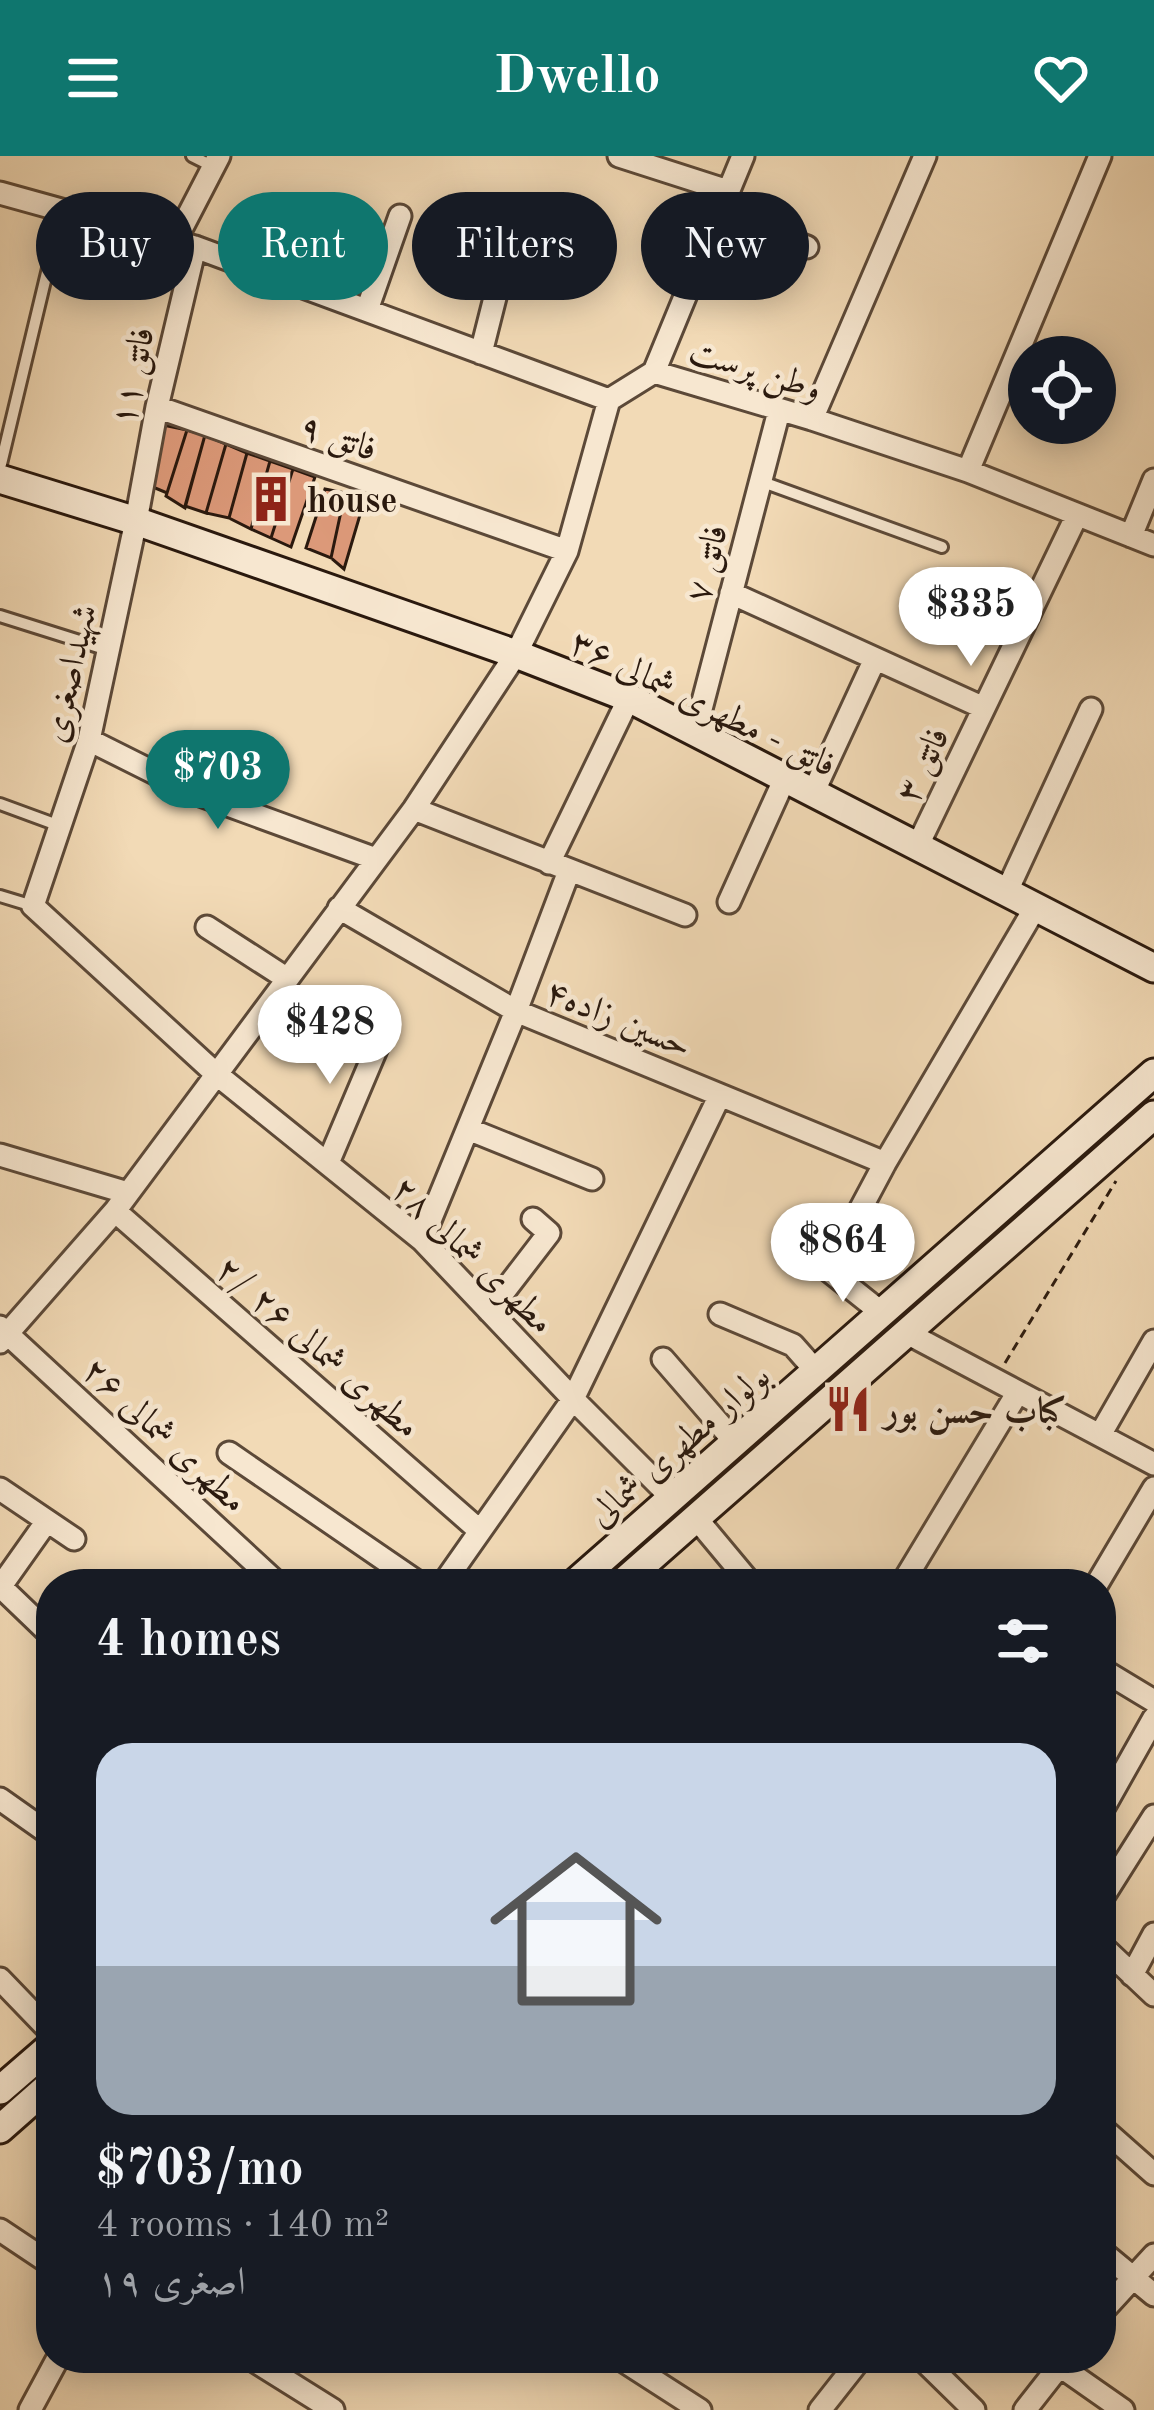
<!DOCTYPE html>
<html lang="en">
<head>
<meta charset="utf-8">
<style>
  :root { --surface:#171b24; --page:#20242c; --text:#f1f3f6; --muted:#9ea1a6; --accent:#0f766e }
  body { margin:0; font-family:"Old Standard TT",Amiri,serif; background:var(--page); color:var(--text); height:100vh; display:flex; flex-direction:column; font-size:45px; white-space:nowrap }
  * { box-sizing:border-box; margin:0 }
  p { font-size:39px; color:var(--muted) }
  .icon { flex:none; width:66px; height:66px; fill:none; stroke:currentColor; stroke-width:2; stroke-linecap:round; stroke-linejoin:round }
  .map { position:relative; flex:1; overflow:hidden }
  .details { position:absolute; left:36px; top:1413px; width:1080px; height:804px; display:flex; flex-direction:column; background:var(--surface); border-radius:48px; box-shadow:0 6px 30px #0003 }
  .details>* { flex:none }
  .guide { position:absolute; left:36px; top:36px; width:1083px; height:108px; display:flex; gap:24px }
  .fabs { position:absolute; left:1008px; top:180px; display:grid; gap:24px }
  .fabs a { display:grid; place-items:center; width:108px; height:108px; border-radius:50%; background:var(--surface); box-shadow:0 6px 30px #0003; font-size:60px }
  .price { position:absolute; translate:-50% -102px; padding:0 27px; border-radius:42px; background:#fff; color:#222; font-size:39px; line-height:78px; filter:drop-shadow(0 3px 6px #0008) }
  .price::after { content:''; position:absolute; left:50%; top:72px; width:36px; height:27px; margin-left:-18px; background:inherit; clip-path:polygon(0 0,100% 0,50% 100%) }
  .price.current { background:var(--accent); color:#fff }
  ul { padding:0; list-style:none }
  li { display:grid; align-content:center; gap:24px; height:636px; padding:0 60px }
  li span { display:grid; place-items:center; height:372px; border-radius:36px; color:#555 }
  li>.icon { margin-inline-start:auto }
  span .icon { width:216px; height:216px; fill:#fffc; stroke-width:1 }
  li b { font-size:51px }
  h2 { display:flex; justify-content:space-between; align-items:center; height:144px; padding:0 60px; font-size:51px }
  .tag { padding:0 42px; border-radius:54px; background:var(--surface); box-shadow:0 6px 30px #0003; font-size:42px; line-height:108px }
  .tag.current { background:var(--accent); color:#fff }
  header { display:flex; justify-content:space-between; align-items:center; height:156px; padding:0 60px; background:var(--accent); color:#fff; font-size:54px; font-weight:700 }
  .map>svg:first-child { display:block }
  .building { fill:#dc9979; stroke:#2a190e; stroke-width:3 }
  .lines { fill:none; stroke-linecap:round; stroke-linejoin:round }
  .lane-casing { stroke:#5c4938; stroke-width:16 }
  .street-casing { stroke:#5c4938; stroke-width:27 }
  .secondary-casing { stroke:#2a190e; stroke-width:33 }
  .path { stroke:#2a190e; stroke-width:3; stroke-dasharray:9 6; stroke-linecap:butt }
  .lane { stroke:#f7e7d0; stroke-width:10 }
  .street { stroke:#f7e7d0; stroke-width:21 }
  .secondary { stroke:#f7e7d0; stroke-width:27 }
  .labels { text-anchor:middle; stroke-width:9; stroke-linejoin:round; paint-order:stroke }
  .street-label { font-size:36px; fill:#2a190e; stroke:#f7e7d0 }
  .poi-label { font-size:36px; font-weight:bold; fill:#2a190e; stroke:#f7e7d0; text-anchor:start }
</style>
</head>
<body>
<header><svg class="icon" aria-label="menu" viewBox="0 0 24 24"><path d="M4 6h16M4 12h16M4 18h16"/></svg>Dwello<svg class="icon" aria-label="heart" viewBox="0 0 24 24"><path d="M12 20l-8-8c-3-5 5-10 8-4 3-6 11-1 8 4z"/></svg></header>
<div class="map">
<svg width="1154" height="2254" viewBox="0 0 1154 2254">
  <rect width="100%" height="100%" fill="#f2dab6"/>
  <filter id="stains"><feTurbulence type="fractalNoise" baseFrequency=".00167" numOctaves="4"/><feColorMatrix values="0 0 0 0 .2 0 0 0 0 .09 0 0 0 0 .02 0 0 0 .5 -.17"/></filter>
  <radialGradient id="worn" r=".72"><stop offset=".6" stop-color="#630" stop-opacity="0"/><stop offset="1" stop-color="#630" stop-opacity=".3"/></radialGradient>
  <path class="building" d="M 163,269 L 187,274 L 167,337 L 148,329 Z
    M 187,274 L 205,279 L 185,352 L 166,340 Z
    M 205,279 L 226,288 L 206,357 L 185,350 Z
    M 226,288 L 247,297 L 229,362 L 206,357 Z
    M 247,297 L 270,305 L 251,373 L 229,362 Z
    M 270,305 L 293,313 L 271,382 L 251,373 Z
    M 293,313 L 315,321 L 291,391 L 271,382 Z
    M 325,333 L 345,337 L 331,402 L 306,392 Z
    M 345,337 L 365,342 L 344,413 L 331,402 Z"/>
  <g class="lines">
    <defs>
      <path id="lane" d="M 192,0 L 214,11
        M 1,308 L 62,54
        M 760,325 L 942,391
        M 0,460 L 108,494
        M 0,648 L 60,670
        M 0,740 L 33,750"/>
      <path id="street" d="M 619,0 L 728,35
        M 0,37 L 195,91 L 609,244
        M 719,58 L 807,91
        M 175,85 L 219,0
        M 195,91 L 157,251 L 136,365 L 89,584 L 33,750 L 215,917 L 422,1084 L 573,1243 L 672,1342
        M 367,154 L 400,60
        M 481,197 L 505,102
        M 654,216 L 743,0
        M 609,244 L 654,216 L 812,263 L 968,315 L 1154,389
        M 157,251 L 567,395
        M 812,263 L 925,0
        M 968,315 L 1100,0
        M 1131,380 L 1154,324
        M 731,437 L 984,552
        M 695,576 L 779,255
        M 89,584 L 195,637 L 376,703
        M 813,637 L 875,503
        M 414,653 L 685,759
        M 917,691 L 1077,359
        M 549,707 L 629,542
        M 1006,737 L 1091,553
        M 729,746 L 785,622
        M 339,752 L 516,855 L 885,1007
        M 207,771 L 286,822
        M 468,973 L 592,1023
        M 0,999 L 128,1037
        M 328,1007 L 383,877
        M 115,1055 L 480,1375
        M 422,1084 L 516,855 L 569,715
        M 489,1155 L 549,1077 L 533,1063
        M 882,1157 L 828,1114 L 885,1007 L 1035,752
        M 720,1158 L 793,1189 L 816,1215
        M 0,1171 L 278,1428
        M 907,1177 L 1154,1308
        M 0,1186 L 115,1055 L 414,653 L 516,498 L 567,395 L 609,244
        M 663,1203 L 735,1286
        M 1100,1279 L 1154,1185
        M 229,1297 L 420,1428
        M 0,1333 L 74,1383
        M 696,1362 L 751,1428
        M 443,1428 L 573,1243 L 720,939
        M 902,1428 L 1018,1236
        M 1097,1428 L 1154,1332
        M 0,1430 L 51,1479
        M 1,1430 L 47,1365
        M 1101,1513 L 1154,1545
        M 0,1643 L 51,1679
        M 1101,1656 L 1154,1562
        M 1101,1744 L 1154,1660
        M 1101,1789 L 1154,1839
        M 1132,1819 L 1154,1778
        M 0,1823 L 51,1876
        M 1101,1971 L 1154,2018
        M 0,2074 L 51,2108
        M 1101,2095 L 1154,2139
        M 1101,2157 L 1154,2099
        M 250,2202 L 333,2254
        M 619,2202 L 700,2254
        M 921,2202 L 974,2254
        M 1060,2210 L 1123,2254
        M 30,2254 L 58,2202
        M 820,2254 L 861,2202
        M 1025,2254 L 1065,2203"/>
      <path id="secondary" d="M 0,323 L 136,365 L 516,498 L 629,542 L 1154,812
        M 574,1428 L 1154,917
        M 621,1428 L 1154,959
        M 0,1934 L 51,1890
        M 0,1973 L 51,1928"/>
    </defs>
    <use href="#lane" class="lane-casing"/>
    <use href="#street" class="street-casing"/>
    <use href="#secondary" class="secondary-casing"/>
    <path class="path" d="M 1005,1207 L 1116,1025"/>
    <use href="#lane" class="lane"/>
    <use href="#street" class="street"/>
    <use href="#secondary" class="secondary"/>
  </g>
  <defs>
    <symbol id="building-bare" viewBox="-9 -9 18 18"><path d="M-4-6H4V6H1V3H-1V6H-4ZM-2.5-4.3h1.7v1.8h-1.7ZM.8-4.3h1.7v1.8H.8ZM-2.5-1h1.7V.8h-1.7ZM.8-1h1.7V.8H.8Z" fill="#8f2418" stroke="#f7e7d0" stroke-width="2.5" paint-order="stroke"/></symbol>
    <symbol id="restaurant-bare" viewBox="-9 -9 18 18"><path d="M-5-6h1v4h1v-4h1v4h1v-4h1v5L-1.5 .5V6h-2V.5L-5-1ZM5-6V6H3V1.5H1.5Q1.5-4 5-6Z" fill="#8f2418" stroke="#f7e7d0" stroke-width="2.5" paint-order="stroke"/></symbol>
  </defs>
  <g fill-rule="evenodd">
    <use href="#building-bare" x="238" y="310" width="66" height="66"/>
    <use href="#restaurant-bare" x="815" y="1220" width="66" height="66"/>
  </g>
  <g class="labels">
    <g class="street-label">
      <text transform="translate(756 212) rotate(17)" y="13">وطن پرست</text>
      <text transform="translate(131 220) rotate(-78)" y="13">فاتق ۱۱</text>
      <text transform="translate(339 280) rotate(19)" y="13">فاتق ۹</text>
      <text transform="translate(705 407) rotate(-75)" y="13">فاتق ۷</text>
      <text transform="translate(68 517) rotate(-77)" y="13">شهیداصغری</text>
      <text transform="translate(704 546) rotate(26)" y="13">فاتق - مطهری شمالی ۳۶</text>
      <text transform="translate(921 608) rotate(-64)" y="13">فاتق ۳</text>
      <text transform="translate(619 861) rotate(22)" y="13">حسین زاده۴</text>
      <text transform="translate(474 1098) rotate(44)" y="13">مطهری شمالی ۲۸</text>
      <text transform="translate(319 1190) rotate(41)" y="13">مطهری شمالی ۲۶ /۲</text>
      <text transform="translate(166 1278) rotate(43)" y="13">مطهری شمالی ۲۶</text>
      <text transform="translate(678 1288) rotate(-41)" y="13">بولوار مطهری شمالی</text>
    </g>
    <g class="poi-label">
      <text x="307" y="356">house</text>
      <text x="884" y="1266">كباب حسن بور</text>
    </g>
  </g>
  <rect width="100%" height="100%" filter="url(#stains)"/>
  <rect width="100%" height="100%" fill="url(#worn)"/>
</svg>
<div class="fabs">
<a><svg class="icon" aria-label="locate" viewBox="0 0 24 24"><circle cx="12" cy="12" r="6"/><path d="M12 2v4M12 18v4M2 12h4M18 12h4"/></svg></a>
</div>
<b class="price" style="left:971px;top:513px">$335</b>
<b class="price current" style="left:218px;top:676px">$703</b>
<b class="price" style="left:330px;top:931px">$428</b>
<b class="price" style="left:843px;top:1149px">$864</b>
<div class="guide">
<a class="tag">Buy</a>
<a class="tag current">Rent</a>
<a class="tag">Filters</a>
<a class="tag">New</a>
</div>
<section class="details">
<h2>4 homes<svg class="icon" aria-label="filters" viewBox="0 0 24 24"><path d="M4 7h16M4 17h16"/><circle cx="9" cy="7" r="2"/><circle cx="15" cy="17" r="2"/></svg></h2>
<ul>
<li><span style="background:linear-gradient(#c9d6e8 60%,#9aa5b1 0)"><svg class="icon" aria-label="home" viewBox="0 0 24 24"><path d="M3 11l9-7 9 7M6 9v11h12V9"/></svg></span><div><b>$703/mo</b><p>4 rooms · 140 m²</p><p>اصغری ۱۹</p></div></li>
</ul>
</section>
</div>
</body>
</html>
